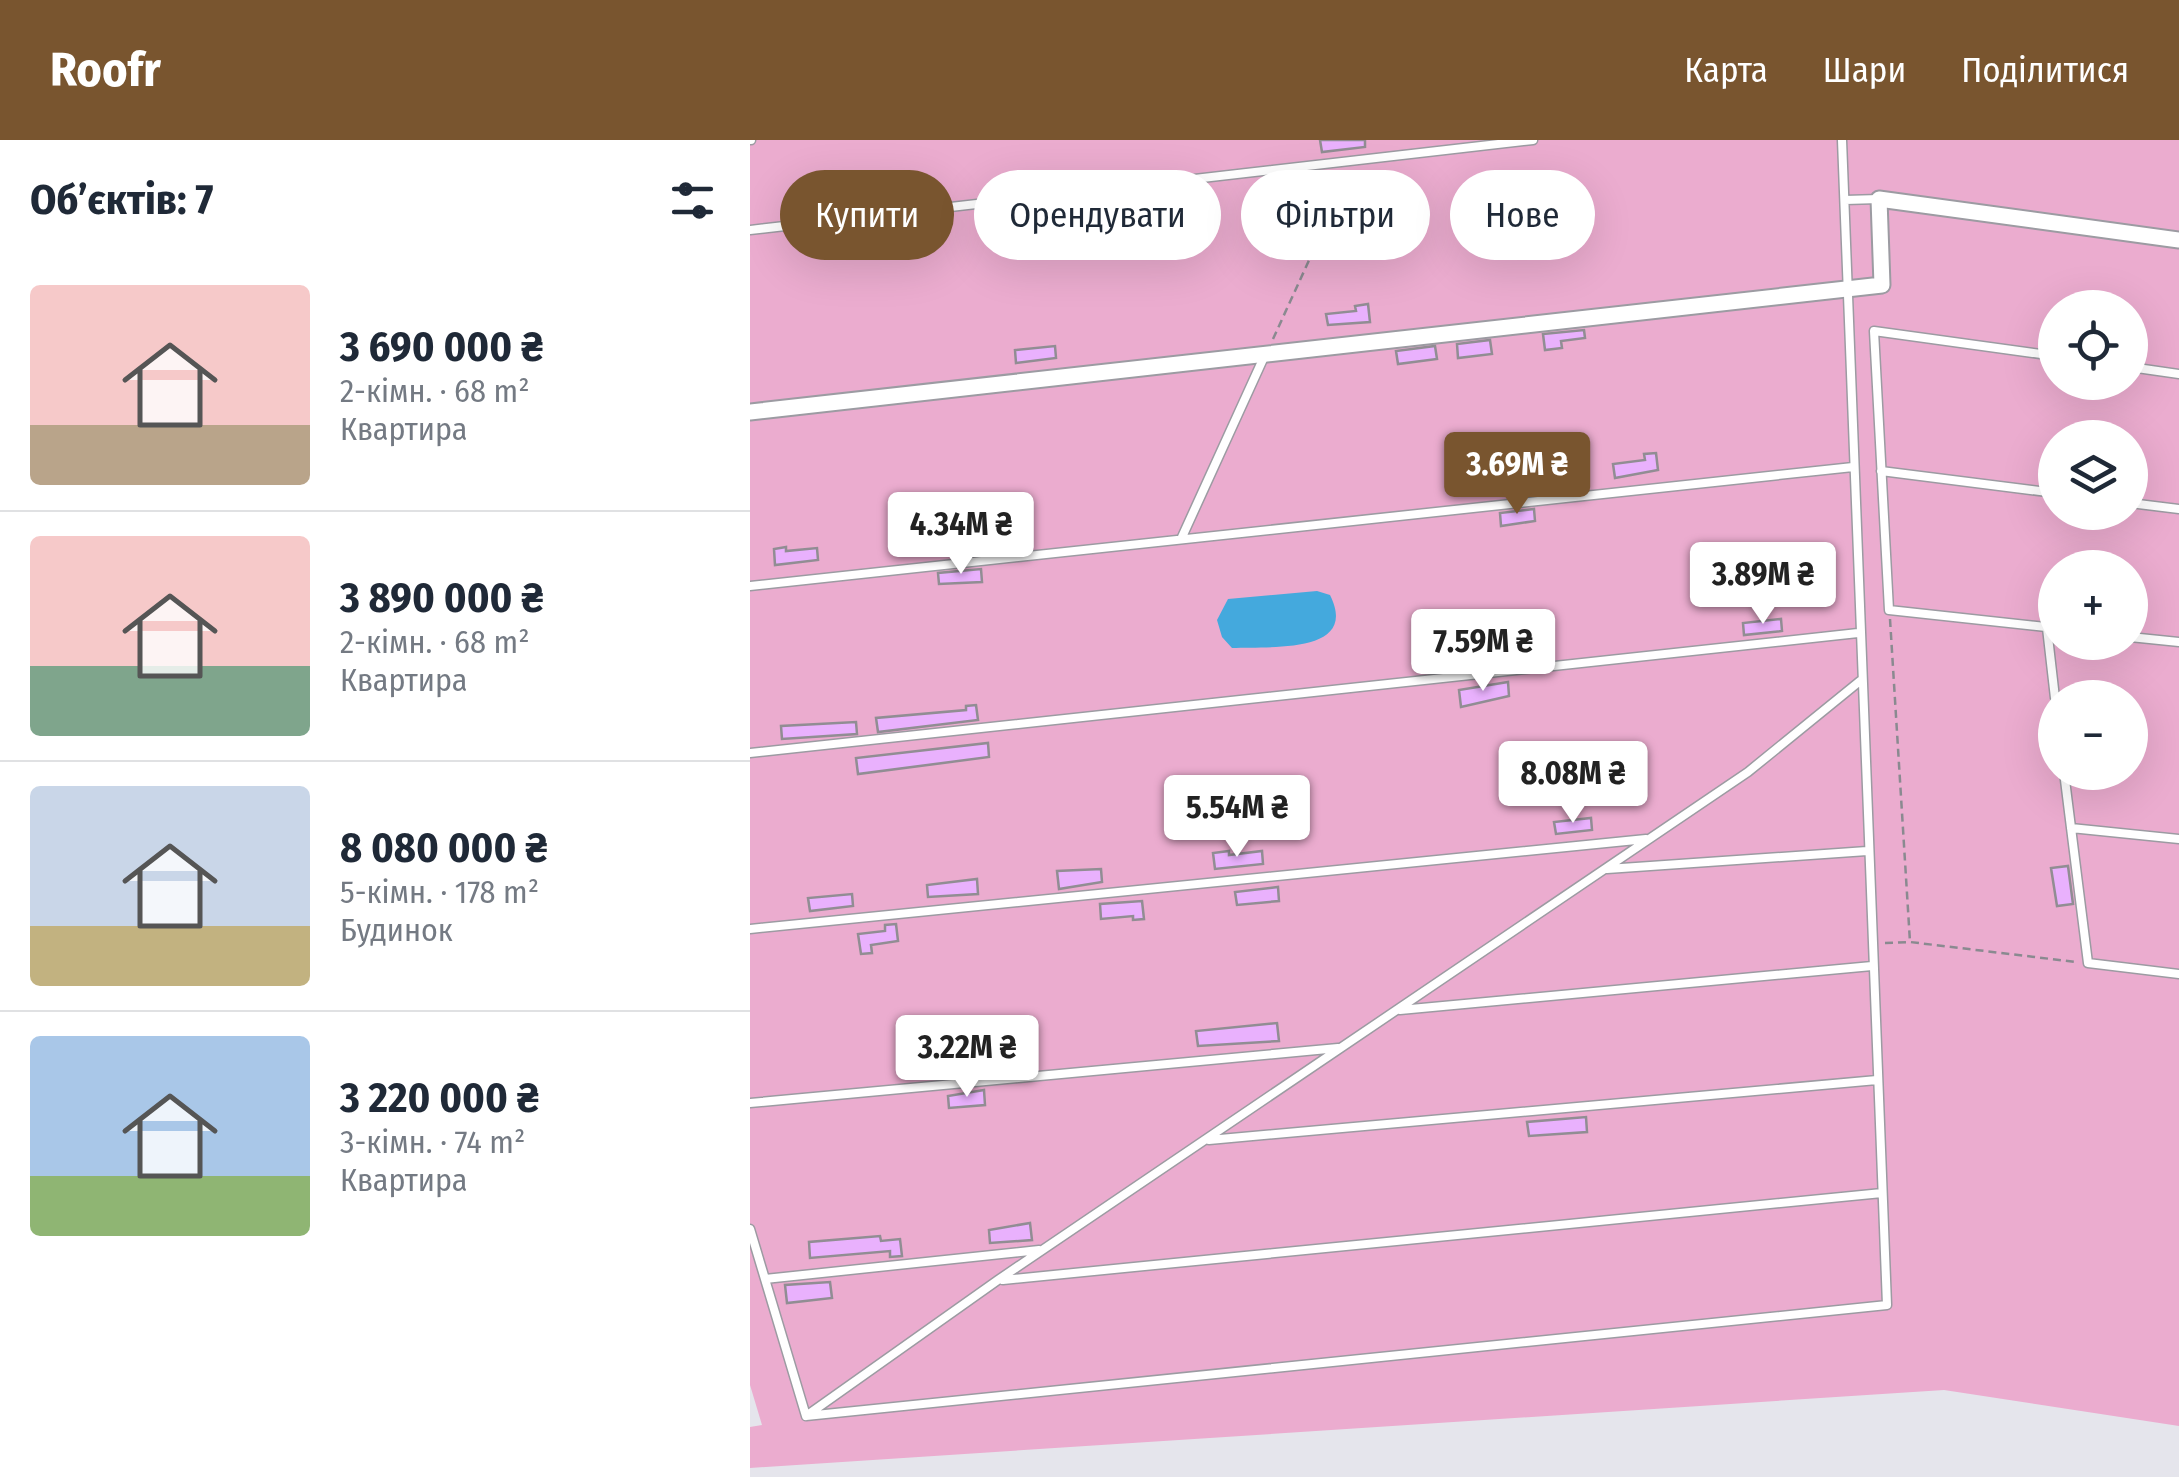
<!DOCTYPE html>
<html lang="uk">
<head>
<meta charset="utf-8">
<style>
  :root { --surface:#fff; --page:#f2f2f3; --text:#1f2937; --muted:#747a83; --line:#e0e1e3; --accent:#79552f }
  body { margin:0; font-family:"Fira Sans Condensed",sans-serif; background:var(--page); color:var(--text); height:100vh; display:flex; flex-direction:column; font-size:38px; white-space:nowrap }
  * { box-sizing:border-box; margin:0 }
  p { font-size:32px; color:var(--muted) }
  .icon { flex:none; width:55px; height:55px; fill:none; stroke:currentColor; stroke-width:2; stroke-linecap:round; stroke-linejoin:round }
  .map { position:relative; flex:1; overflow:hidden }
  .panel { display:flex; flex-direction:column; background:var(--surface); width:750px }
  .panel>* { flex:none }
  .top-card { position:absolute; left:30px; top:30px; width:950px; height:90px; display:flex; gap:20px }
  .fabs { position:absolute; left:1288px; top:150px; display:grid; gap:20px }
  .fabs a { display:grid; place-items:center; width:110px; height:110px; border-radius:50%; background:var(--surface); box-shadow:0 10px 40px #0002; font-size:50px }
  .price { position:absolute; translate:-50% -85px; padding:0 22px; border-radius:10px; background:#fff; color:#222; font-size:32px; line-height:65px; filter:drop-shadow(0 2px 5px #0008) }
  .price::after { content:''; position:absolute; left:50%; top:60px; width:30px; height:22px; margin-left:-15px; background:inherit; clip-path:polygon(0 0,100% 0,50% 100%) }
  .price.active { background:var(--accent); color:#fff }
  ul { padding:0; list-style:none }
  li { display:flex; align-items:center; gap:30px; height:250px; padding:0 30px }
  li+li { border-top:2px solid var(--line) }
  li span { display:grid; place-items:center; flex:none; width:280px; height:200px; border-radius:10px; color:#555 }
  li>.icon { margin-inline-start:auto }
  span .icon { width:120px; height:120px; fill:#fffc; stroke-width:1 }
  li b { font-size:42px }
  h2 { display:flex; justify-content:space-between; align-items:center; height:120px; padding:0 30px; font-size:42px }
  .tag { padding:0 35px; border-radius:45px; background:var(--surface); box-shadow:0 10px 40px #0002; font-size:35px; line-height:90px }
  .tag.active { background:var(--accent); color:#fff }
  header { display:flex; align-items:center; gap:60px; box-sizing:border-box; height:140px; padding:0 50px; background:var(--accent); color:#fff }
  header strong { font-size:48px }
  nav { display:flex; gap:55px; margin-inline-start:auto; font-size:35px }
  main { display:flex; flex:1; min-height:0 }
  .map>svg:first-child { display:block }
  .green { fill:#ebaccf; fill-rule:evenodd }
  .water { fill:#44a9dd }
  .building { fill:#e9b1fd; stroke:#918d93; stroke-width:2.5 }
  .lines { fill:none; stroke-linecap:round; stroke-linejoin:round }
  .service-casing { stroke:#9c9ba2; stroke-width:11 }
  .minor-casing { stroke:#9c9ba2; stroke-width:19 }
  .path { stroke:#8a8a90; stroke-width:2.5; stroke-dasharray:8 5; stroke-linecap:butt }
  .service { stroke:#fff; stroke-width:8 }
  .minor { stroke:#fff; stroke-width:15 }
</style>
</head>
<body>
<header>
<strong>Roofr</strong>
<nav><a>Карта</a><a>Шари</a><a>Поділитися</a></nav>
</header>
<main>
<section class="panel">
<h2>Об’єктів: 7<svg class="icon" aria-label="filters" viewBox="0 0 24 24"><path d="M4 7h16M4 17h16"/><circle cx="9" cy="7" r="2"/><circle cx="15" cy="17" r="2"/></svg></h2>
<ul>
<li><span style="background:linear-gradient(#f6c9c9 70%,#b9a48a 0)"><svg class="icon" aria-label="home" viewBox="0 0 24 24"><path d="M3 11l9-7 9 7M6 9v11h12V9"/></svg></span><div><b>3 690 000 ₴</b><p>2-кімн. · 68 m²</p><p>Квартира</p></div></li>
<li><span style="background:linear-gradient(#f6c9c9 65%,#7fa58c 0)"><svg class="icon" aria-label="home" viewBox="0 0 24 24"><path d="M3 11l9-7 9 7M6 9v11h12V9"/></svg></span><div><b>3 890 000 ₴</b><p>2-кімн. · 68 m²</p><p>Квартира</p></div></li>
<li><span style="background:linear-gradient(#c9d6e8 70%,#c2b280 0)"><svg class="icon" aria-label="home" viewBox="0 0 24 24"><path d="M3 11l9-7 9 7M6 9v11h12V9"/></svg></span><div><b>8 080 000 ₴</b><p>5-кімн. · 178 m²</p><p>Будинок</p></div></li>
<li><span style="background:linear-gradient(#a9c7e8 70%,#8fb573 0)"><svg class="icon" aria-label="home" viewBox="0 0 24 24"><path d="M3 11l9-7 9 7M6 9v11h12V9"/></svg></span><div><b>3 220 000 ₴</b><p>3-кімн. · 74 m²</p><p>Квартира</p></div></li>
</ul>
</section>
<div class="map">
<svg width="1429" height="1337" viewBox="0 0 1429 1337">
  <rect width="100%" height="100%" fill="#e5e5ec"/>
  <path class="green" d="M 0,0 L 1429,0 L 1429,1286 L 1194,1250 L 0,1328 L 0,1287 L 12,1285 L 0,1245 ZM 1305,168 L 1380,168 L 1380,242 L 1305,242 ZM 1305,298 L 1380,298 L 1380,372 L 1305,372 ZM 1305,428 L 1380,428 L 1380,502 L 1305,502 ZM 1305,558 L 1380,558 L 1380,632 L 1305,632 Z"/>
  <path class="water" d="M 567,451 L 580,455 C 610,515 519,506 482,508 L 472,497 L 467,480 L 478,459 Z"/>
  <path class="building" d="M 570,0 L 615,0 L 615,7 L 572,12 Z
    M 618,164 L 620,182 L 578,185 L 576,174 L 606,171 L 605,166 Z
    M 834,190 L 835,198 L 811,201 L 812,208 L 795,210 L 793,194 Z
    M 740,200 L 742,214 L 708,218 L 707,204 Z
    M 305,206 L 306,218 L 266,223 L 265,210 Z
    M 685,206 L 687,219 L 648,224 L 646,211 Z
    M 906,313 L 908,330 L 865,338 L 863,324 L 895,320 L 894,314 Z
    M 784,369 L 785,381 L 751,386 L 750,373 Z
    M 220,394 L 221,404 L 176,410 L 174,398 Z
    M 36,407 L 36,411 L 67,408 L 68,420 L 25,425 L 24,409 Z
    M 231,429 L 232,442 L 189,444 L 188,433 Z
    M 1031,479 L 1032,491 L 994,495 L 993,483 Z
    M 758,542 L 759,556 L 711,567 L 709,550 Z
    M 226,565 L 228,580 L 128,592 L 126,578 L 216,570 L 216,566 Z
    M 106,582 L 107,594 L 32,599 L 31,586 Z
    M 238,603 L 239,617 L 108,634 L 106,618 Z
    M 841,678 L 842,690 L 806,694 L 804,682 Z
    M 479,711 L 479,715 L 512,711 L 513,724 L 465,729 L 463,713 Z
    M 1318,726 L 1323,764 L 1307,766 L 1301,728 Z
    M 351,729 L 352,742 L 309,749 L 307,731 Z
    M 227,739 L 228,754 L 178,757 L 177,745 Z
    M 528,747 L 529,761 L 487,765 L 485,752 Z
    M 102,754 L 103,766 L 60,771 L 58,758 Z
    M 392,761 L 394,779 L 383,780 L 383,776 L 351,779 L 350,764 Z
    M 146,784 L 148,801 L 121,805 L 122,813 L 111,814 L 108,794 L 135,791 L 135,785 Z
    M 527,883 L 529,901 L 448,906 L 446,891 Z
    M 234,950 L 235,965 L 199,968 L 198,956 Z
    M 836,977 L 837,992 L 779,996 L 777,982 Z
    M 280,1083 L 282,1100 L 240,1103 L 239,1090 Z
    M 130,1096 L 131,1101 L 150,1099 L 152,1116 L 140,1117 L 140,1111 L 60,1118 L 59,1102 Z
    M 80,1142 L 82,1158 L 37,1163 L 35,1145 Z"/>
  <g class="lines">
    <defs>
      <path id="service" d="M 0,0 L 1,0
        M 1095,60 L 1129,59
        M 0,90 L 783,0
        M 1305,216 L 1124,191 L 1139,470 L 1305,488
        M 1380,227 L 1429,234
        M 1131,331 L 1305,353
        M 1380,363 L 1429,369
        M 432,397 L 514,217
        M 0,446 L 1103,327
        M 1297,488 L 1305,558
        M 1380,497 L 1429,502
        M 0,613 L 1108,493
        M 1314,632 L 1338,823 L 1429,834
        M 1321,688 L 1429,699
        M 857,729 L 1117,711
        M 0,789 L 896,699
        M 650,870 L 1122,826
        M 0,963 L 588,908
        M 459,1000 L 1127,940
        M 0,1089 L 56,1276
        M 15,1139 L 289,1110
        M 253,1140 L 1132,1053
        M 56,1276 L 1137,1165 L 1092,0
        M 56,1276 L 248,1140 L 998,632 L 1110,541"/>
      <path id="minor" d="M 0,272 L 1132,145 L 1129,59 L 1429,100"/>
    </defs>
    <use href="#service" class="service-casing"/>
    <use href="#minor" class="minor-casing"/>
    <path class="path" d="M 523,199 L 599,33
      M 1140,479 L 1160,802
      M 1135,803 L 1160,802 L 1326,822"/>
    <use href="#service" class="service"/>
    <use href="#minor" class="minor"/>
  </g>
</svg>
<div class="fabs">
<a><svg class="icon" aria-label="locate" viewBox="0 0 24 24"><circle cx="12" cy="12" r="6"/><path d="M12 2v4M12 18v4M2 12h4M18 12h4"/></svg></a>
<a><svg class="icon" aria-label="layers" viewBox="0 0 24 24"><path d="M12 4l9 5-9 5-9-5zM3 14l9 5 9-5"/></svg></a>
<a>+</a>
<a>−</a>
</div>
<b class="price active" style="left:767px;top:377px">3.69M ₴</b>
<b class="price" style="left:211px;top:437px">4.34M ₴</b>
<b class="price" style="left:1013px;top:487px">3.89M ₴</b>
<b class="price" style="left:733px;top:554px">7.59M ₴</b>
<b class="price" style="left:823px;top:686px">8.08M ₴</b>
<b class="price" style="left:487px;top:720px">5.54M ₴</b>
<b class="price" style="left:217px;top:960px">3.22M ₴</b>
<div class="top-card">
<a class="tag active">Купити</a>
<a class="tag">Орендувати</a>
<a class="tag">Фільтри</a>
<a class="tag">Нове</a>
</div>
</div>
</main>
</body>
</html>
